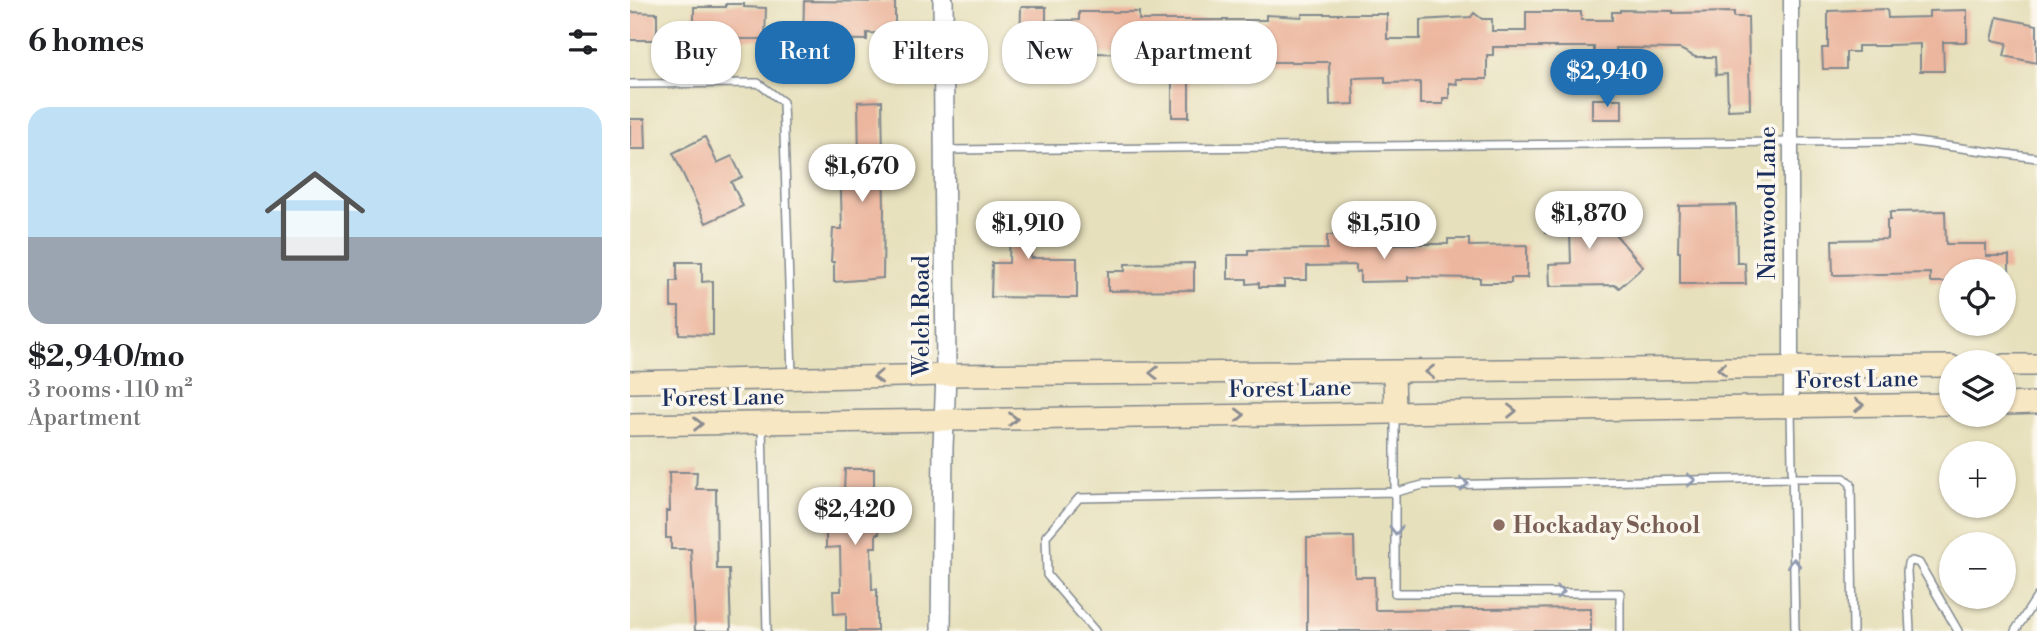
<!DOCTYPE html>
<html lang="en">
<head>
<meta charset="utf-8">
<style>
  :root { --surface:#fff; --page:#f6f6f6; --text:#202124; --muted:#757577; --line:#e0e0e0; --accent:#1f6fb2 }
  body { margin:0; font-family:"Libre Bodoni",serif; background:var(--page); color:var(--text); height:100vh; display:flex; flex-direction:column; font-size:26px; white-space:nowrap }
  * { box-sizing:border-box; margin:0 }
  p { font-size:23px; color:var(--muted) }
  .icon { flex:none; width:38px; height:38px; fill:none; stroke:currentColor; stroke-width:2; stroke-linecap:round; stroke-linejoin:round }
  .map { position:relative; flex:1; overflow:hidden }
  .side { display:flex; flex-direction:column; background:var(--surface); width:630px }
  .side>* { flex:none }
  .top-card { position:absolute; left:21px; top:21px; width:665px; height:63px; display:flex; gap:14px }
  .tools { position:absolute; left:1309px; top:259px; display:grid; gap:14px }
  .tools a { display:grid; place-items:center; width:77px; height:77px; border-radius:50%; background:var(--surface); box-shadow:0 2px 5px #0004; font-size:35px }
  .price { position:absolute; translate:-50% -60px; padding:0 16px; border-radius:24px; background:#fff; color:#222; font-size:23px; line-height:46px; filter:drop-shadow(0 2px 4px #0008) }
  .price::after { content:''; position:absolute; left:50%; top:42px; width:21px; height:16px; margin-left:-10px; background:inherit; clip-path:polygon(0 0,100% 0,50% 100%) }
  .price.on { background:var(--accent); color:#fff }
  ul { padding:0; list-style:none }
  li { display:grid; align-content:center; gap:14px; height:371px; padding:0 28px }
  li+li { border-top:2px solid var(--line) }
  li span { display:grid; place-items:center; height:217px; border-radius:21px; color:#555 }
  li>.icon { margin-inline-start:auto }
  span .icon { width:126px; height:126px; fill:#fffc; stroke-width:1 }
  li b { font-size:30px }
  h2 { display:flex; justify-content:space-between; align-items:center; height:84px; padding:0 28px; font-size:30px }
  .tag { padding:0 24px; border-radius:28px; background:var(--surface); box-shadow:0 2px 5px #0004; font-size:24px; line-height:63px }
  .tag.on { background:var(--accent); color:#fff }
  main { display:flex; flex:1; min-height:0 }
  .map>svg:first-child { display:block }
  .building { fill:#ecb59d }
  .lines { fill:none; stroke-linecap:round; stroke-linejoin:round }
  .service-casing { stroke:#81888d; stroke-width:10 }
  .minor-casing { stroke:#81888d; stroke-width:17 }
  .tertiary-casing { stroke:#81888d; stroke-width:22 }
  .secondary-casing { stroke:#81888d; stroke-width:24 }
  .service { stroke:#fff; stroke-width:7 }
  .minor { stroke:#fff; stroke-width:14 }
  .tertiary { stroke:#fff; stroke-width:19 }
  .secondary { stroke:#f8e7c3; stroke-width:21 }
  .oneway { stroke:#8a8b90 }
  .oneway2 { stroke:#8d97ae }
  .education-dot { fill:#8d6e63; stroke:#fbf7ec; stroke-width:2.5 }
  .labels { text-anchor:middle; stroke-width:7; stroke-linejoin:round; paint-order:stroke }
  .street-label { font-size:23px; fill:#1b2f5e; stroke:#fbf7ec }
  .education-label { font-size:23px; font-weight:bold; fill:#785e54; stroke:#fbf7ec; text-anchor:start }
</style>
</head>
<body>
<main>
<section class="side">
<h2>6 homes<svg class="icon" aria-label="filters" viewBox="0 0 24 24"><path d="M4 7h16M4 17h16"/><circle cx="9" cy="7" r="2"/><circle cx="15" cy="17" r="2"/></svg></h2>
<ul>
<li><span style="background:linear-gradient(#bfe0f5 60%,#9aa5b1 0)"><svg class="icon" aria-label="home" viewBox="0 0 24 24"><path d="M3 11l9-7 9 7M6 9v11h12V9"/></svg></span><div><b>$2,940/mo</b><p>3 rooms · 110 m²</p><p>Apartment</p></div></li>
</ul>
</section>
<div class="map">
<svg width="1407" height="631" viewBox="0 0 1407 631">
  <rect width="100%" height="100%" fill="#fbf7ec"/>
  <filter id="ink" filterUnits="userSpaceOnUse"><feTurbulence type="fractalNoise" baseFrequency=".0143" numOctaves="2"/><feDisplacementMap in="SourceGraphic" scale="14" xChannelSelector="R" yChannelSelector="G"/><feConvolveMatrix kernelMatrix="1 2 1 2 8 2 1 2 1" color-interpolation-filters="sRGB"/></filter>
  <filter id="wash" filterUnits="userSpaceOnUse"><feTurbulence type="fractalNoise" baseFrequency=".00686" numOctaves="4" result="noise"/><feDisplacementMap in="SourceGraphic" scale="28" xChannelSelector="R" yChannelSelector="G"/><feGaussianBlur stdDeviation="1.57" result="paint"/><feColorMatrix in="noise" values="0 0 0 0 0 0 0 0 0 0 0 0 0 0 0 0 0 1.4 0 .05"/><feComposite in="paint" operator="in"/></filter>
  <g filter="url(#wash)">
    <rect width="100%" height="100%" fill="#e7e0bc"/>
    <g id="blocks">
      <path class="building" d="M 174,1 L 265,2 L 265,34 L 237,33 L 237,40 L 173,39 Z
        M 96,4 L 114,4 L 114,7 L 136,8 L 135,39 L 106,39 L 106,51 L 89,51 L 90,36 L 64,36 L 64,7 L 96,7 Z
        M 391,7 L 416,7 L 416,21 L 449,20 L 449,12 L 509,12 L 509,20 L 636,20 L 636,15 L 672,17 L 672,14 L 757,14 L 757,39 L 790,39 L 790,20 L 841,17 L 844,13 L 852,19 L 862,19 L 862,31 L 896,31 L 896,12 L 951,12 L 951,20 L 982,20 L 982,12 L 990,12 L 990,10 L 1043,11 L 1043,13 L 1104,12 L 1104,17 L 1118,17 L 1120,109 L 1098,110 L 1097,74 L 1086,75 L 1085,57 L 1065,57 L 1050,49 L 986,48 L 986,54 L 964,54 L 964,47 L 863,47 L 863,55 L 857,55 L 857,79 L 826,79 L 827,84 L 819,83 L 819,98 L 813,98 L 813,104 L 790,104 L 790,82 L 755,83 L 755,77 L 723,78 L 724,104 L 700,105 L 699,62 L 638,62 L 639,40 L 594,40 L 594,49 L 568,49 L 567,58 L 559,58 L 559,117 L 542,117 L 542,58 L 524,57 L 524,54 L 390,52 Z
        M 1257,9 L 1258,18 L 1299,17 L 1299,11 L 1337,10 L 1337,42 L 1313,42 L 1314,71 L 1290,71 L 1290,44 L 1258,45 L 1258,46 L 1228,46 L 1228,52 L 1216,52 L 1216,69 L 1193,69 L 1192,48 L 1198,48 L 1198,11 Z
        M 0,12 L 27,13 L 27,40 L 0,40 Z
        M 1367,17 L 1407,25 L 1407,63 L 1374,56 L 1377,43 L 1362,40 Z
        M 962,99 L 992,99 L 992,119 L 962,119 Z
        M 252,101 L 254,209 L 253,278 L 204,282 L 204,262 L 201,262 L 203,229 L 212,229 L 210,160 L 229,159 L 228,102 Z
        M 0,119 L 15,119 L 16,149 L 0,149 Z
        M 75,137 L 87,163 L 102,156 L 112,177 L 101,182 L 113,206 L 76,223 L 43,153 Z
        M 1106,205 L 1107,263 L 1115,263 L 1116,284 L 1050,284 L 1050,252 L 1048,252 L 1049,206 Z
        M 357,207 L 402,208 L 401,258 L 447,258 L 447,298 L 361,297 L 362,263 L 379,263 L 380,233 L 357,233 Z
        M 929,209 L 968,209 L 968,229 L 981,229 L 1013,267 L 989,288 L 986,285 L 920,286 L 919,264 L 941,263 L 940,233 L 915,233 L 914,211 L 929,211 Z
        M 1315,211 L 1316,244 L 1356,244 L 1356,256 L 1379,256 L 1379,271 L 1321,271 L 1321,282 L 1300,282 L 1300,273 L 1203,275 L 1202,240 L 1257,239 L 1257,220 L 1260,220 L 1260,212 Z
        M 737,225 L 744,233 L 762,233 L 762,244 L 818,244 L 818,239 L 839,239 L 839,246 L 897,245 L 897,278 L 881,278 L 881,283 L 850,283 L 850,278 L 778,277 L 778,281 L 730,282 L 730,271 L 726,272 L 726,265 L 677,266 L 677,280 L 654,280 L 654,287 L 629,287 L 629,283 L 617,284 L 617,279 L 598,279 L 598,255 L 618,255 L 618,250 L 697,249 L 697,235 L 730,235 Z
        M 47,262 L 72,262 L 72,282 L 83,281 L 83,335 L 49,334 L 49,307 L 41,307 L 41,281 L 47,281 Z
        M 564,263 L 564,290 L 478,291 L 478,271 L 495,271 L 495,264 Z
        M 215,469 L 244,469 L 244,494 L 250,495 L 249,534 L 246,534 L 246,547 L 241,547 L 242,590 L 247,589 L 247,631 L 216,631 L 216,613 L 204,614 L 203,591 L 211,591 L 210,547 L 196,548 L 196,490 L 214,490 Z
        M 39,472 L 67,472 L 66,489 L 86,489 L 87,569 L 99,569 L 101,631 L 65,631 L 61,549 L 41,549 L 41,538 L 36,538 L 36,511 L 40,511 Z
        M 724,537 L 725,577 L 744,577 L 745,610 L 961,608 L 961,631 L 677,631 L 677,538 Z"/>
    </g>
  </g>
  <g filter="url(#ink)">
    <use href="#blocks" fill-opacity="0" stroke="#81888d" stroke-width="2"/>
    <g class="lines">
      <defs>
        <path id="service" d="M 0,84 L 128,83 L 153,102 L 162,375
          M 317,150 L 1278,141 L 1407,158
          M 1161,408 L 1165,631
          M 765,417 L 765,593 L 990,593 L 990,631
          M 132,425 L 137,631
          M 465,631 L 417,575 L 416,536 L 449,498 L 766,492 L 793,485 L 805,485 L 1162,478 L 1214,478 L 1221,484 L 1223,631
          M 1280,631 L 1277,571 L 1278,563 L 1282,561 L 1289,563 L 1328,631
          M 1385,631 L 1407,597"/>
        <path id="minor" d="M 1161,0 L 1161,406"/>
        <path id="tertiary" d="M 311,631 L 313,447 L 316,375 L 313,0"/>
        <path id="secondary" d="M 1374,365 L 1407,365
          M 764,372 L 765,413
          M 0,382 L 316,375 L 1321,366
          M 1374,404 L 1407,403
          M 0,425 L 1321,404"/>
      </defs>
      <use href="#service" class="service-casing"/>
      <use href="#minor" class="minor-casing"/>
      <use href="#tertiary" class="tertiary-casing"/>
      <use href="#secondary" class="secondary-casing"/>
      <use href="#service" class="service"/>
      <use href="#minor" class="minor"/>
      <use href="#tertiary" class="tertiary"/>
      <use href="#secondary" class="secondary"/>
    </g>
    <defs><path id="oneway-chevron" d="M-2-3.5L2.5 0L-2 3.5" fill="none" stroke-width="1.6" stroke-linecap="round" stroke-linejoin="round" transform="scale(1.75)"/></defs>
    <g class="oneway">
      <use href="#oneway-chevron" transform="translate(1092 369) rotate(180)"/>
      <use href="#oneway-chevron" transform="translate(800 372) rotate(180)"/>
      <use href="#oneway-chevron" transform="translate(524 373) rotate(180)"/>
      <use href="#oneway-chevron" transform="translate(248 377) rotate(178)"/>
      <use href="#oneway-chevron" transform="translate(1229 405) rotate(-1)"/>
      <use href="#oneway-chevron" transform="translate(882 411) rotate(-1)"/>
      <use href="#oneway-chevron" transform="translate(610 415) rotate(-1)"/>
      <use href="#oneway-chevron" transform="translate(383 419) rotate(-1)"/>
      <use href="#oneway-chevron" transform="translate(68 424) rotate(-1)"/>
    </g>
    <g class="oneway2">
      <use href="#oneway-chevron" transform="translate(1061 480) rotate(-1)"/>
      <use href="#oneway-chevron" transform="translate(834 484) rotate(-1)"/>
      <use href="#oneway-chevron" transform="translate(766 530) rotate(91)"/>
      <use href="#oneway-chevron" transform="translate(1164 563) rotate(-91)"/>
      <use href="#oneway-chevron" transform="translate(930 592)"/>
    </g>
  </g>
  <circle class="education-dot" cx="869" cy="525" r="7"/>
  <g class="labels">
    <g class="street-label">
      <text transform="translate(1137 203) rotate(-90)" y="8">Nanwood Lane</text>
      <text transform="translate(291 316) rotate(-90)" y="8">Welch Road</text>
      <text transform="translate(1227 379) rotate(-1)" y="8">Forest Lane</text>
      <text transform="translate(660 388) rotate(-1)" y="8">Forest Lane</text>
      <text transform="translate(93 397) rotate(-1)" y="8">Forest Lane</text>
    </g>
    <g class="education-label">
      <text x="883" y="533">Hockaday School</text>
    </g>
  </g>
</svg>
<div class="tools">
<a><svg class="icon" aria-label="locate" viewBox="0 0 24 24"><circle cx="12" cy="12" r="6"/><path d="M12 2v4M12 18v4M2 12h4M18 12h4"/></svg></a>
<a><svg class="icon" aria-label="layers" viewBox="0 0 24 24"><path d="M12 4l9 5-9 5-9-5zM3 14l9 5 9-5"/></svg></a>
<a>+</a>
<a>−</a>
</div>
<b class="price on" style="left:977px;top:109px">$2,940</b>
<b class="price" style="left:232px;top:204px">$1,670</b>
<b class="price" style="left:959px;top:251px">$1,870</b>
<b class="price" style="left:398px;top:261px">$1,910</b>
<b class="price" style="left:754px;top:261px">$1,510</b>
<b class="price" style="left:225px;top:547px">$2,420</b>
<div class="top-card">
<a class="tag">Buy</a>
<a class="tag on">Rent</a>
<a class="tag">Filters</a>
<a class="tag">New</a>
<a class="tag">Apartment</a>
</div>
</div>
</main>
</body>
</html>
